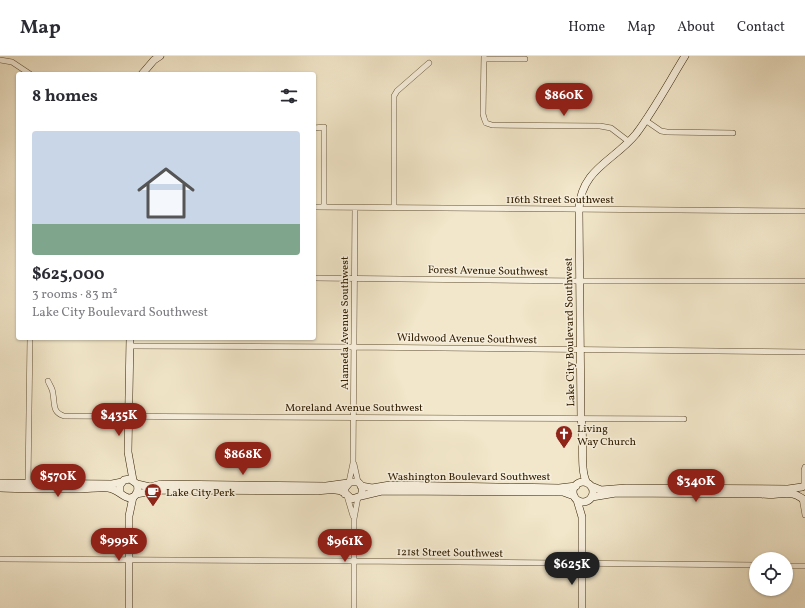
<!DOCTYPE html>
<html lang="en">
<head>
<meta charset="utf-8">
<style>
  :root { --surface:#fff; --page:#f7f7f7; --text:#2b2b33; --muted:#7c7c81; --line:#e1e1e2; --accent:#8f2418 }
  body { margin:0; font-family:Vollkorn,serif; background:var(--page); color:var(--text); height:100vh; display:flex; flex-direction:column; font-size:15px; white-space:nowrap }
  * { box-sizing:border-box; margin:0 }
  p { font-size:13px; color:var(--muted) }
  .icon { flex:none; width:22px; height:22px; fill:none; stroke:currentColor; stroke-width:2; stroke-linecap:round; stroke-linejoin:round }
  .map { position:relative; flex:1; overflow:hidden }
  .side { position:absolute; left:16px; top:16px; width:300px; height:268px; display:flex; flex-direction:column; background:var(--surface); border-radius:4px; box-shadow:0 1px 3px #0004 }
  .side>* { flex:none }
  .buttons { position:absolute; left:749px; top:496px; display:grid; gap:8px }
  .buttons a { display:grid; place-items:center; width:44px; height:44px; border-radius:50%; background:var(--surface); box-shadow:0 1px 3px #0004; font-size:20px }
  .price { position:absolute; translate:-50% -34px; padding:0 9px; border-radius:14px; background:var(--accent); color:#fff; font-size:13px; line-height:26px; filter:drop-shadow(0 1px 2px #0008) }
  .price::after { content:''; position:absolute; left:50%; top:24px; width:12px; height:9px; margin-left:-6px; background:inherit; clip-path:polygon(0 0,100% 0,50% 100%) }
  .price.selected { background:#222; color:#fff }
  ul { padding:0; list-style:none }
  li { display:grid; align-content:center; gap:8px; height:212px; padding:0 16px }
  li+li { border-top:1px solid var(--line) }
  li span { display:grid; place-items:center; height:124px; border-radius:4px; color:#555 }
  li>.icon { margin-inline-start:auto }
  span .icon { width:72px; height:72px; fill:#fffc; stroke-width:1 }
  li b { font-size:17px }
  h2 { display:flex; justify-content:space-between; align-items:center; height:48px; padding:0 16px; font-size:17px }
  header { display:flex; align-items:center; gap:24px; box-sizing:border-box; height:56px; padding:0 20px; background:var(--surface); border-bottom:1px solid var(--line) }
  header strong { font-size:19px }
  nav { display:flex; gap:22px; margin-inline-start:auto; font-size:14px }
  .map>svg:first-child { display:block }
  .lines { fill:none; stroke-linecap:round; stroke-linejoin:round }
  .street-casing { stroke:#635235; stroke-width:6 }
  .secondary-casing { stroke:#332003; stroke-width:8 }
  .street { stroke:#f7efdd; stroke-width:5 }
  .secondary { stroke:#f7efdd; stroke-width:7 }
  .labels { text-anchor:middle; stroke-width:3; stroke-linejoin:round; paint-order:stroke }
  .street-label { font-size:11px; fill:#332003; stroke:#f7efdd }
  .poi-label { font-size:11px; fill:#332003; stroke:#f7efdd; text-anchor:start }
</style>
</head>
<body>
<header>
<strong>Map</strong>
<nav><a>Home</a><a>Map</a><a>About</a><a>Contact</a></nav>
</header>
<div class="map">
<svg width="805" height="552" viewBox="0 0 805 552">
  <rect width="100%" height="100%" fill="#f2e7ca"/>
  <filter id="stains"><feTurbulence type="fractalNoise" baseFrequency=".005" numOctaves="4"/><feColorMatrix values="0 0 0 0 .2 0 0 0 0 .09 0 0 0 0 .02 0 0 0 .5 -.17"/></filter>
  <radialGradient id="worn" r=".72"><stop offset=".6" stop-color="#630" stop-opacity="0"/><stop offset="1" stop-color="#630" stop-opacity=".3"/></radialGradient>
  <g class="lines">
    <defs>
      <path id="street" d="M 484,0 L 483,58 L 484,62 L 486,67 L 492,69 L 600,70 L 611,72 L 628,85
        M 484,3 L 525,3
        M 0,4 L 12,6 L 30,18
        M 645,64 L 661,75 L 667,76 L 733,77
        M 314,72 L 324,71 L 324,151
        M 314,151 L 805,155
        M 394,152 L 394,40 L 397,35 L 429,7
        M 314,222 L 580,225 L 805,225
        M 130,290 L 354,291 L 805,296
        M 48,325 C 50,330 53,333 53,338 C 55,348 52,356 64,360 L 684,363
        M 354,408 L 358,426
        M 349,426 L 353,407 L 355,152
        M 28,427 L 30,282
        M 804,429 L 804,414 L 805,411
        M 347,440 L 353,460
        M 802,442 L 805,459
        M 0,503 L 354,505 L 756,509
        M 786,510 L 805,510
        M 354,552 L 354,463 L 358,441"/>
      <path id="secondary" d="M 142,18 L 154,4 L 160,0
        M 130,282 L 128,396 L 133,424
        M573 436a10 10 0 1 1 20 0a10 10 0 1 1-20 0Z
        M 0,427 L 112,428 L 122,426
        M 587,427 C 579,414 585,381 581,363 L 579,153 C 581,113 614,105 636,78 C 654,54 669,26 685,0
        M 137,428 L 150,431 L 161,428 L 326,430 L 348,427
        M 361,430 L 372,432 L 390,429 L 559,432 L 576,430
        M 591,430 L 601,434 L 626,432 L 788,433 L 802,431
        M 0,432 C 27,433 54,433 80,433 C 89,433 99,431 108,432 C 118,433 123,442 130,442 C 137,441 139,434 137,428 L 130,423 L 124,424 L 120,429 L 120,436
        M 136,438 L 158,434 L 318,435 C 327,434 337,432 345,437 C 348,439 349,441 352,443 L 361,440 C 363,434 363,430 358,426 L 350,426 L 345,432 L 345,438
        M 361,440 L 382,435 L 563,436 L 574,440
        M 592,441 L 616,437 L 762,438 C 773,440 783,436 793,438 C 798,439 801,442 805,444
        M 577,444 L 582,461 L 582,552
        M 129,552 L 129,460 L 133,441"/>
    </defs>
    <use href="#street" class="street-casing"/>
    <use href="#secondary" class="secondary-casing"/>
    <use href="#street" class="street"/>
    <use href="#secondary" class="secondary"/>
  </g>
  <defs>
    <symbol id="church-pin" viewBox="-11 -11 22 30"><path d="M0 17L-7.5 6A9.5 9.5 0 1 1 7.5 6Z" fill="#8f2418" stroke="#f7efdd"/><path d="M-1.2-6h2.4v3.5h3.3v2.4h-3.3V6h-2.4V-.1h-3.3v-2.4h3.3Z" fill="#fff"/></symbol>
    <symbol id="cafe-pin" viewBox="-11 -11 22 30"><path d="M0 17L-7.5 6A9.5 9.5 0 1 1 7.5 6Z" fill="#8f2418" stroke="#f7efdd"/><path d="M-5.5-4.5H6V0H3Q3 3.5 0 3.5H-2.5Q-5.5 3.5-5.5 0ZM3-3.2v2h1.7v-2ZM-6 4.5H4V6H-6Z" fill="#fff"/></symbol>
  </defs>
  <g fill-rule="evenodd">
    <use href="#church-pin" x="554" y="368" width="20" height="27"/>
    <use href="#cafe-pin" x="143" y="426" width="20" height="27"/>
  </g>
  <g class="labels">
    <g class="street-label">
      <text x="560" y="147">116th Street Southwest</text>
      <text transform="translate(488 214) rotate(1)" y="4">Forest Avenue Southwest</text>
      <text transform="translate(344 267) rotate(-90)" y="4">Alameda Avenue Southwest</text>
      <text transform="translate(569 276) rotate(-91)" y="4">Lake City Boulevard Southwest</text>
      <text transform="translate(467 282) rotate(1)" y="4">Wildwood Avenue Southwest</text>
      <text x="354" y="355">Moreland Avenue Southwest</text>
      <text x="469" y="424">Washington Boulevard Southwest</text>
      <text transform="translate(450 496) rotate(1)" y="4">121st Street Southwest</text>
    </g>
    <g class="poi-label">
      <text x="577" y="376">Living<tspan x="577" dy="13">Way Church</tspan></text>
      <text x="166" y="440">Lake City Perk</text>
    </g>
  </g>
  <rect width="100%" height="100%" filter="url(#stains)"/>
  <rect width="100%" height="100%" fill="url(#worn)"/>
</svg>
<div class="buttons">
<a><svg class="icon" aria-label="locate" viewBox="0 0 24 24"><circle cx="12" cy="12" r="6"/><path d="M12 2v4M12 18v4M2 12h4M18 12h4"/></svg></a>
</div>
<b class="price" style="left:564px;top:61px">$860K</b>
<b class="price" style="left:119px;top:381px">$435K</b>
<b class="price" style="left:243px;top:420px">$868K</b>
<b class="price" style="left:58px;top:442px">$570K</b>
<b class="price" style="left:696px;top:447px">$340K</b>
<b class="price" style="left:119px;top:506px">$999K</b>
<b class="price" style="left:345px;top:507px">$961K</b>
<b class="price selected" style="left:572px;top:530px">$625K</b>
<section class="side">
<h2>8 homes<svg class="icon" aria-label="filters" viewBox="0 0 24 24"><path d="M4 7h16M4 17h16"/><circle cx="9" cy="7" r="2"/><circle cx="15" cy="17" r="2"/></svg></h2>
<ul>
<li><span style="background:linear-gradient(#c9d6e8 75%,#7fa58c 0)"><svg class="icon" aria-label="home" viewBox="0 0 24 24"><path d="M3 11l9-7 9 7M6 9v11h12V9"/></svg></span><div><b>$625,000</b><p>3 rooms · 83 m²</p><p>Lake City Boulevard Southwest</p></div></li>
</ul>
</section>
</div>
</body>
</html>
